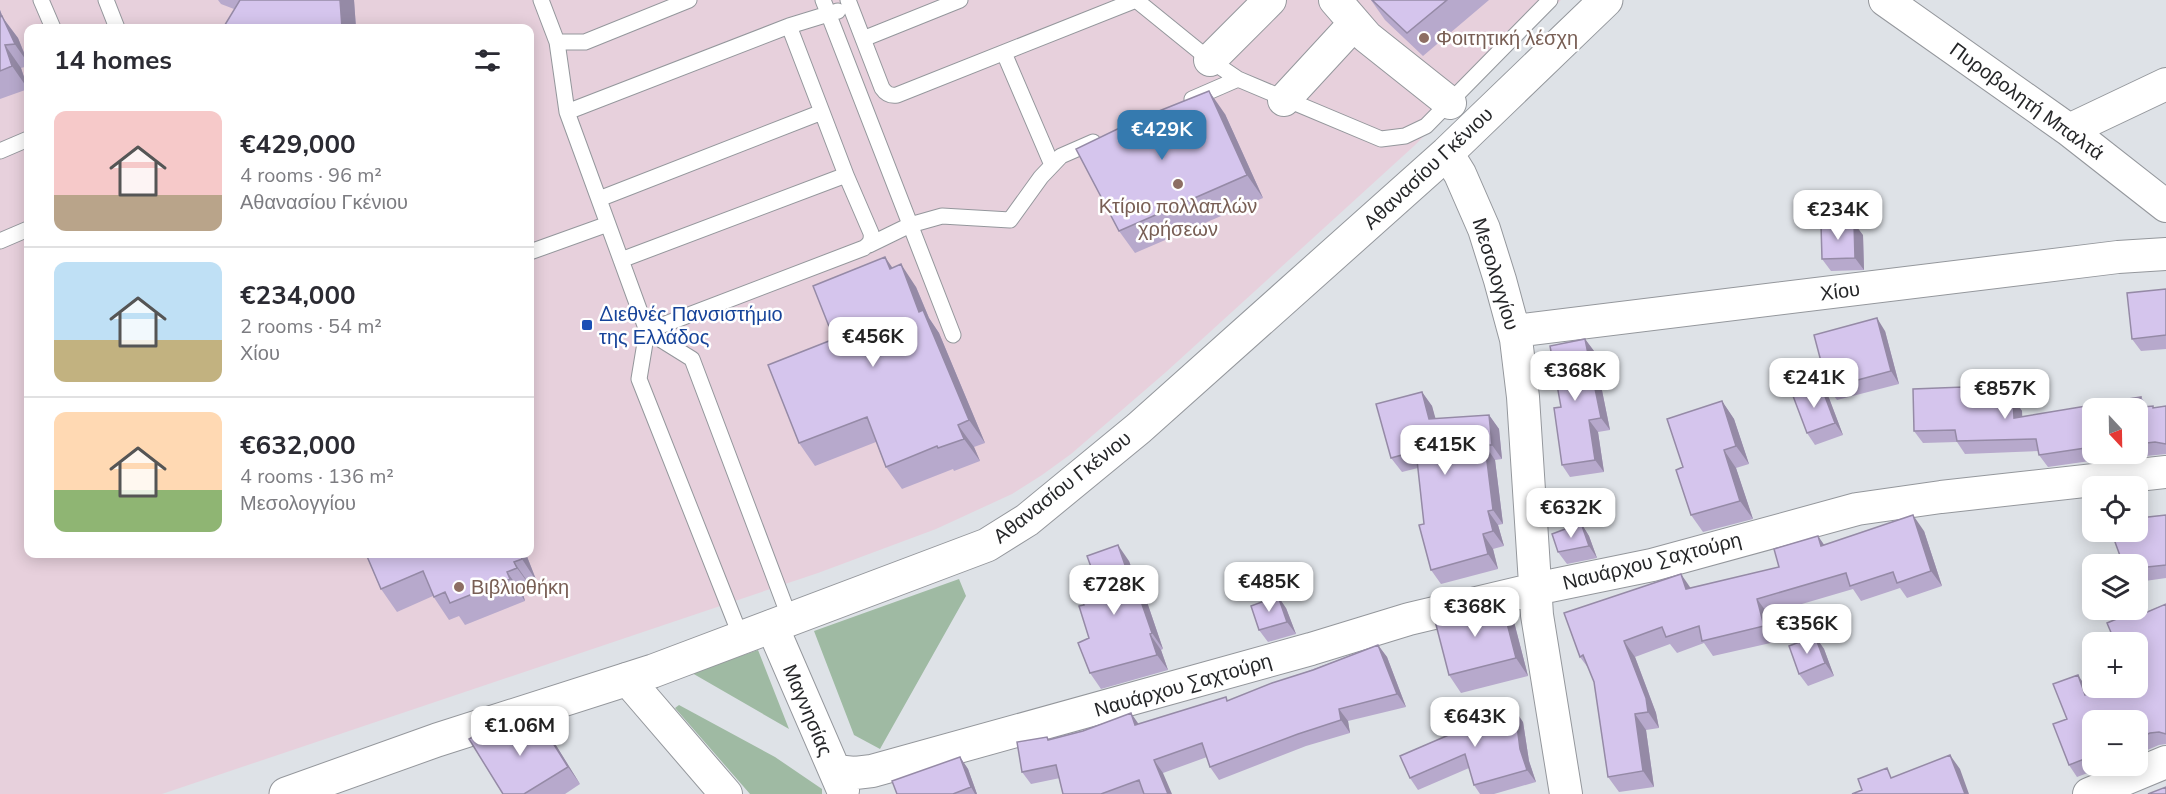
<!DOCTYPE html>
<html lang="en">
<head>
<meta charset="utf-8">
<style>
  :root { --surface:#fff; --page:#f7f7f7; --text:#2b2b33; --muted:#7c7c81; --line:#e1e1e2; --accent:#357aaf }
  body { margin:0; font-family:"Nunito Sans",sans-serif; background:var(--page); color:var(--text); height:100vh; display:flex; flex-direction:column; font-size:22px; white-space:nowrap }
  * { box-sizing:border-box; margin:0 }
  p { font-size:20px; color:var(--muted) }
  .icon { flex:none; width:33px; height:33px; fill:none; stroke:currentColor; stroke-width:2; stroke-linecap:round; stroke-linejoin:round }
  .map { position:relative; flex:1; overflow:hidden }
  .details { position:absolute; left:24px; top:24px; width:510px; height:534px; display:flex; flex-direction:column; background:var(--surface); border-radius:12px; box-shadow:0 3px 15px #0003 }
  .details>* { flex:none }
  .needle { width:39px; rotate:158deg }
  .tools { position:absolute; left:2082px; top:398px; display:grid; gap:12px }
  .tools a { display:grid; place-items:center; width:66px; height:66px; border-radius:12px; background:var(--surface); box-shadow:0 3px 15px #0003; font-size:30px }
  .price { position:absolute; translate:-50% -51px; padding:0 14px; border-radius:12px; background:#fff; color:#222; font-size:20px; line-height:39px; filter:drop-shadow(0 2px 3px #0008) }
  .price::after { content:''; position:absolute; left:50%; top:36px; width:18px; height:14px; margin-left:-9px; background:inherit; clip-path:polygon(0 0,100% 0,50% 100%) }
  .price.active { background:var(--accent); color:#fff }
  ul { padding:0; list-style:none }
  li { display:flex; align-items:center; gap:18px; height:150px; padding:0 30px }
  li+li { border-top:2px solid var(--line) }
  li span { display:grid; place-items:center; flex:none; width:168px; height:120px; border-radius:12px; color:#555 }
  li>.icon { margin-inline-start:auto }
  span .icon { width:72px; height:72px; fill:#fffc; stroke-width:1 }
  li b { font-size:26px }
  h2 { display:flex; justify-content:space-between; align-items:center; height:72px; padding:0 30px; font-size:26px }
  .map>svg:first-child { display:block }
  .education { fill:#e7d0dc; fill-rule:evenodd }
  .green { fill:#9fbaa3 }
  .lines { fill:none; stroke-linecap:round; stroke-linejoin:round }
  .lane-casing { stroke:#94979c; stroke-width:17 }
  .street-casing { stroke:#94979c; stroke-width:34 }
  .secondary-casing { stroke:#94979c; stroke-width:35 }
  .lane { stroke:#fff; stroke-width:15 }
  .street { stroke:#fff; stroke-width:32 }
  .secondary { stroke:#fff; stroke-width:33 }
  .wall { fill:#b7a9cc; fill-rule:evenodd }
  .shaded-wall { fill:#958aa6 }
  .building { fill:#d5c5ed; stroke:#958aa6; stroke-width:1.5 }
  .education-dot { fill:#8d6e63; stroke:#fff; stroke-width:2 }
  .transit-dot { fill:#1a4fb4; stroke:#fff; stroke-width:2 }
  .labels { text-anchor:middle; stroke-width:5; stroke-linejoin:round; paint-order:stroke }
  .education-label { font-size:20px; fill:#785e54; stroke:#fff; text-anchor:start }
  .street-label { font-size:20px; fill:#262729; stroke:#fff }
  .transit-label { font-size:20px; fill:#164399; stroke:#fff; text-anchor:start }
</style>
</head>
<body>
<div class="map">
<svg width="2166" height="794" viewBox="0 0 2166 794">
  <rect width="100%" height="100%" fill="#dee2e7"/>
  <path class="education" d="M 0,0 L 1561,0 L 1414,146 L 1166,372 L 1071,454 L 1042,475 L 1012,494 L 936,529 L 818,573 L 162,794 L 0,794 ZM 28,28 L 530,28 L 530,554 L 28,554 Z"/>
  <path class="green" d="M 959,579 L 966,596 L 880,749 L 854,735 L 814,631 Z
    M 758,650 L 789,729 L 692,673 Z
    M 679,705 L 775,757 L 822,789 L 822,794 L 750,794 L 675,708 Z"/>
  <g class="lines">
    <defs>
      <path id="lane" d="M 41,0 L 53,28
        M 106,0 L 117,28
        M 541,0 L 557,42 L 567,112 L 647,331 L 639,379 L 741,637
        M 823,0 L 953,335
        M 848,0 L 882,88 C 886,94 890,96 897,95 L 1136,0
        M 1136,0 L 1210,60 L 1238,79 L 1381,139 L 1405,136 L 1426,126 L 1550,0
        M 789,26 L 838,11
        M 863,39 L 960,0
        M 557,42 L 585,42 L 689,0
        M 1004,53 L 1052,165
        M 1192,99 L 1238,79
        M 567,112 L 789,26 L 822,112 L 599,199
        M 822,112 L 846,175
        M 0,151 L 28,139
        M 0,241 L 28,229
        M 869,245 L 910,225 L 942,216 L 1010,220 L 1041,177 L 1061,156 L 1093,142
        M 530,252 L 608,224
        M 621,260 L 846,175 L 871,233 C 872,240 870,244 864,248 L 647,331
        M 647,331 L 692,359 L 790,619"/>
      <path id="street" d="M 1335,0 L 1367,37 L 1450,103
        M 1885,0 L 2069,130 L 2166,206
        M 1210,60 L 1270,0
        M 1284,100 L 1355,23
        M 2069,130 L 2166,84
        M 1447,153 L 1460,174 L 1484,229 L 1500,280 L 1516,339 L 1523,397 L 1537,615 L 1566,794
        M 1514,331 L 2118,257 L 2166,254
        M 772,626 L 843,790
        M 627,679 L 726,794
        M 835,771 L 855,773 L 872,771 L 1311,649 L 1409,619 L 1535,589 L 1652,565 L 1857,509 L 1941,497 L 2166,472
        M 2089,794 L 2166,762"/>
      <path id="secondary" d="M 286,794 L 437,740 L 653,671 L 987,545 L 1027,520 L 1139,428 L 1447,153 L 1606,0"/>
    </defs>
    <use href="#lane" class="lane-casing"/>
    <use href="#street" class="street-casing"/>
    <use href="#secondary" class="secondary-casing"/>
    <use href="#lane" class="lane"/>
    <use href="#street" class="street"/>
    <use href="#secondary" class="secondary"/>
  </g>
  <path class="wall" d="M 218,0 L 354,0 L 356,28 L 234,9 L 221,4 Z
    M 1371,0 L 1489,0 L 1423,56 L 1385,20 Z
    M 0,10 L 3,18 L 18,38 L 28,62 L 28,66 L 21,68 L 28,89 L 0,99 Z
    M 1225,114 L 1263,198 L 1135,253 L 1119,231 Z
    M 1863,235 L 1864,270 L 1831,271 L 1822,259 Z
    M 892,268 L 916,287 L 929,318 L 939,333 L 985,443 L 974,447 L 980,461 L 954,471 L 953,469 L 902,489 L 886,467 L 876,442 L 815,466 L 799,443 L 834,339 Z
    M 2166,289 L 2166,349 L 2141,351 L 2132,339 Z
    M 1885,331 L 1899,384 L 1837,400 L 1828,388 Z
    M 1585,339 L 1594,351 L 1610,430 L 1598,432 L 1604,472 L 1570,477 L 1562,465 L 1561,407 Z
    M 1821,386 L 1829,398 L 1843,435 L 1815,445 L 1807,433 Z
    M 1422,392 L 1432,406 L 1435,419 L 1489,415 L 1499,429 L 1502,459 L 1495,460 L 1503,524 L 1498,525 L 1504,546 L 1493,549 L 1498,569 L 1441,584 L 1431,570 L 1424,524 L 1418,468 L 1402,472 L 1391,458 Z
    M 2141,397 L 2148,407 L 2153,406 L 2154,408 L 2166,406 L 2166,454 L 2127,458 L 2125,456 L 2048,467 L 2039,455 L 2039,451 L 1965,454 L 1957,442 L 1923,443 L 1914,431 L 1973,399 L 2013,398 L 2022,411 L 2022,417 ZM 2092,408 L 2138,408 L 2138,453 L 2092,453 Z
    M 1722,401 L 1734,419 L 1749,464 L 1736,468 L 1753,519 L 1703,532 L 1691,515 L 1683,467 Z
    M 2166,515 L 2166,578 L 2138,582 L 2138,564 Z
    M 1581,523 L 1589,536 L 1597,558 L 1567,564 L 1558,552 Z
    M 1924,531 L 1942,586 L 1907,598 L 1900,588 L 1861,601 L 1853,589 L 1768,614 L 1775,642 L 1713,656 L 1704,643 L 1677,653 L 1670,644 L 1635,657 L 1656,713 L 1659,728 L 1646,730 L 1654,787 L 1619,792 L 1608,777 L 1594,682 L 1589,669 L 1580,657 L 1690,588 L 1779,567 L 1818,536 L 1824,545 Z
    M 366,554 L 526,554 L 537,582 L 530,585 L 533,590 L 523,594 L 525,601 L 465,625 L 459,616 L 449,620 L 433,596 L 397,612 L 381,589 Z
    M 1129,561 L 1139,589 L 1146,599 L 1163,649 L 1161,650 L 1168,670 L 1101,689 L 1090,673 L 1089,638 L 1098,586 Z
    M 2166,604 L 2166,744 L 2159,745 L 2138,754 L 2138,720 L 2092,720 L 2092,765 L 2109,765 L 2077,777 L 2069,765 L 2067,719 L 2086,687 L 2089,693 L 2138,687 L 2146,612 Z
    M 1286,608 L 1296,634 L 1268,642 L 1259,630 Z
    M 1513,618 L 1528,676 L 1461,693 L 1449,675 Z
    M 1815,636 L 1824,649 L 1834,676 L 1808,686 L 1799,674 Z
    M 1378,645 L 1387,657 L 1406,707 L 1348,721 L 1350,733 L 1306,746 L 1219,780 L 1210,767 L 1207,757 L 1163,773 L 1143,794 L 1063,794 L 1060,778 L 1031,784 L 1022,772 L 1047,737 L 1049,739 L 1139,724 L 1228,701 Z
    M 1523,722 L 1529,761 L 1536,782 L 1494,794 L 1480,794 L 1474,785 L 1469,768 L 1418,790 L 1410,778 Z
    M 488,728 L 497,740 L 549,734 L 580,784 L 565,794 L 503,794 Z
    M 960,757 L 968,769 L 977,794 L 897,794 Z"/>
  <path class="shaded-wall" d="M 340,0 L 354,0 L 356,28 L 342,28 Z
    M 0,10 L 3,18 L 18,38 L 28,63 L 0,23 Z
    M 5,45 L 21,68 L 28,89 L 12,66 Z
    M 1209,91 L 1225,114 L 1263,198 L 1247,175 Z
    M 1854,223 L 1863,235 L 1864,270 L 1855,258 Z
    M 885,257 L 901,280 L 890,269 Z
    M 901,264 L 916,287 L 929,318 L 939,333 L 985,443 L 969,420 L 919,312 Z
    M 1877,318 L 1885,331 L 1899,384 L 1891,371 Z
    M 1585,339 L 1594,351 L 1610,430 L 1601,418 Z
    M 1821,386 L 1829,398 L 1843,435 L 1835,423 Z
    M 1964,387 L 1973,399 L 1973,412 L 1965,400 Z
    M 1422,392 L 1432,406 L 1440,434 L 1429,419 Z
    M 2013,398 L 2022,411 L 2023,430 L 2014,418 Z
    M 1722,401 L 1734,419 L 1749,464 L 1736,446 Z
    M 1489,415 L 1499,429 L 1502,459 L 1492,445 Z
    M 1589,420 L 1598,432 L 1604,472 L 1595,460 Z
    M 958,425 L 974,447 L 980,461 L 964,439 Z
    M 1485,445 L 1495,460 L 1503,524 L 1493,510 Z
    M 1724,450 L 1736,468 L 1753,519 L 1740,501 Z
    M 1488,511 L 1498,525 L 1504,546 L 1493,531 Z
    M 1913,515 L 1924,531 L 1942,586 L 1931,571 Z
    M 1581,523 L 1589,536 L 1597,558 L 1589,546 Z
    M 1483,534 L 1493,549 L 1498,569 L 1488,554 Z
    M 1818,536 L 1829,552 L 1821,546 Z
    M 1118,545 L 1129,561 L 1139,589 L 1146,599 L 1163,649 L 1152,633 L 1132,585 Z
    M 519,554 L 526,554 L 537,582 L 522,559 Z
    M 514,562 L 530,585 L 533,590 L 517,568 Z
    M 507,572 L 523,594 L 525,601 L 510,579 Z
    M 1681,574 L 1692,590 L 1686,589 Z
    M 1278,596 L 1286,608 L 1296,634 L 1287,622 Z
    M 1757,599 L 1768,614 L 1775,642 L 1764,626 Z
    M 1501,600 L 1513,618 L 1528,676 L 1516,658 Z
    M 1150,634 L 1161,650 L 1168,670 L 1157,655 Z
    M 1815,636 L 1824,649 L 1834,676 L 1825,663 Z
    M 1624,641 L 1635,657 L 1656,713 L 1659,728 L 1648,712 Z
    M 1378,645 L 1387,657 L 1406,707 L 1397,694 Z
    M 2078,675 L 2086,687 L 2094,707 L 2085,695 Z
    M 1339,709 L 1348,721 L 1350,733 L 1341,720 Z
    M 1515,710 L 1523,722 L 1529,761 L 1536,782 L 1527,770 L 1520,749 Z
    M 1131,713 L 1140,726 L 1135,725 Z
    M 1635,714 L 1646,730 L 1654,787 L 1643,771 Z
    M 536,716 L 549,734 L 580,784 L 568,767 Z
    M 1950,755 L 1960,769 L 1969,794 L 1965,794 Z
    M 960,757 L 968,769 L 977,794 L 975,794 L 971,787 Z
    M 1154,760 L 1163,773 L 1172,794 L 1168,794 Z"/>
  <path class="building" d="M 240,0 L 340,0 L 342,28 L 223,28 Z
    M 1372,0 L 1447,0 L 1407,33 Z
    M 2,16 L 15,44 L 5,45 L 12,66 L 0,71 L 0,17 Z
    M 1209,91 L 1247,175 L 1119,231 L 1076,149 L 1134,121 Z
    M 1854,223 L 1855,258 L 1822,259 L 1821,224 Z
    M 885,257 L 890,269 L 901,264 L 919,312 L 923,310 L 969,420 L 958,425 L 964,439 L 938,448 L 937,446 L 886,467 L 867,417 L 799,443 L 768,365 L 834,339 L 813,286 Z
    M 2166,289 L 2166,335 L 2132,339 L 2127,293 Z
    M 1877,318 L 1891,371 L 1828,388 L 1814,335 Z
    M 1585,339 L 1601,418 L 1589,420 L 1595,460 L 1562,465 L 1554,408 L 1561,407 L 1550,346 Z
    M 1821,386 L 1835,423 L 1807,433 L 1793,396 Z
    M 1964,387 L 1965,400 L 2013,398 L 2014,418 L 2141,397 L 2141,398 L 2125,408 L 2092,408 L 2092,447 L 2039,455 L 2036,439 L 1957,441 L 1955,430 L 1914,431 L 1913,389 Z
    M 1422,392 L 1429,419 L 1489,415 L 1492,445 L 1485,445 L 1493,510 L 1488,511 L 1493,531 L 1483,534 L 1488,554 L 1431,570 L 1419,525 L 1424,524 L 1416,451 L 1391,458 L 1376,404 Z
    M 1722,401 L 1736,446 L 1724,450 L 1740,501 L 1691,515 L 1676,470 L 1683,467 L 1667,419 Z
    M 2153,406 L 2153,408 L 2166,406 L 2166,444 L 2155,442 L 2138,444 L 2138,408 L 2132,408 Z
    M 1913,515 L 1931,571 L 1897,583 L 1893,572 L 1850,586 L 1846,573 L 1757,599 L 1764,626 L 1702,641 L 1699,626 L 1666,637 L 1662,627 L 1624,641 L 1646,698 L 1648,712 L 1635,714 L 1643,771 L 1608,777 L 1594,682 L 1583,655 L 1580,657 L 1564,613 L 1681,574 L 1686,589 L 1779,567 L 1774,549 L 1818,536 L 1821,546 Z
    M 2166,515 L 2166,565 L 2138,568 L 2138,564 L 2123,564 L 2111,531 L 2138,531 L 2138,521 L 2148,517 Z
    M 1581,523 L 1589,546 L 1558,552 L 1552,534 Z
    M 1118,545 L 1132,585 L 1135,584 L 1152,633 L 1150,634 L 1157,655 L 1090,673 L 1078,643 L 1089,638 L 1079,606 L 1084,605 L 1080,592 L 1098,586 L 1087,556 Z
    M 366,554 L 519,554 L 522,559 L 514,562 L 517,568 L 507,572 L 510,579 L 450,603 L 445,592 L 434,597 L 423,571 L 381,589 Z
    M 1278,596 L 1287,622 L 1259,630 L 1251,606 Z
    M 1501,600 L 1516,658 L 1449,675 L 1434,617 Z
    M 2166,604 L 2166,734 L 2159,732 L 2150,733 L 2138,738 L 2138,720 L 2092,720 L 2092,756 L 2069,765 L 2053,724 L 2067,719 L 2053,684 L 2078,675 L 2085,695 L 2103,687 L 2138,687 L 2138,642 L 2115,642 L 2107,623 L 2143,608 L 2145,613 Z
    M 1815,636 L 1825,663 L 1799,674 L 1789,646 Z
    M 1378,645 L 1397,694 L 1339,709 L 1341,720 L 1298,734 L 1210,767 L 1202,743 L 1154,760 L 1168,794 L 1144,794 L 1139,780 L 1101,794 L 1063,794 L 1056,765 L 1022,772 L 1017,742 L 1047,737 L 1048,740 L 1083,731 L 1131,713 L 1135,725 L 1226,697 L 1227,701 L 1272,683 L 1313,670 Z
    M 1515,710 L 1520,749 L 1527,770 L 1474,785 L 1465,754 L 1410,778 L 1400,756 L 1458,731 L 1456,717 Z
    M 536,716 L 568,767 L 524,794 L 503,794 L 469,739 L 488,728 L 496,741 Z
    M 1950,755 L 1965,794 L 1852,794 L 1862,790 L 1858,779 L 1887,768 L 1891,778 Z
    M 960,757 L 971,787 L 953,794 L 897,794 L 892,781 Z
    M 2166,787 L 2166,794 L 2148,794 Z"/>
  <g class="education-dot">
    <circle cx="1424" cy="38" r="6"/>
    <circle cx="1178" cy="184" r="6"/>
    <circle cx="459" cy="587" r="6"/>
  </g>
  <rect class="transit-dot" x="581" y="319" width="12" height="12" rx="3"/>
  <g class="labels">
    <g class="education-label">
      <text x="1436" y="45">Φοιτητική λέσχη</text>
      <text x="1178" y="213" text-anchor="middle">Κτίριο πολλαπλών<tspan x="1178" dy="23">χρήσεων</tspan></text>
      <text x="471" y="594">Βιβλιοθήκη</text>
    </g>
    <g class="street-label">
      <text transform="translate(2027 101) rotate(36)" y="7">Πυροβολητή Μπαλτά</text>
      <text transform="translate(1428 168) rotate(-43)" y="7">Αθανασίου Γκένιου</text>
      <text transform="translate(1496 274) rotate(73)" y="7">Μεσολογγίου</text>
      <text transform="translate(1840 291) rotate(-7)" y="7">Χίου</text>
      <text transform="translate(1062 487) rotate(-38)" y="7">Αθανασίου Γκένιου</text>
      <text transform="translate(1652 561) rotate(-14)" y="7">Ναυάρχου Σαχτούρη</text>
      <text transform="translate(1183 685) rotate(-16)" y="7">Ναυάρχου Σαχτούρη</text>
      <text transform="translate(808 710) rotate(67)" y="7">Μαγνησίας</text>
    </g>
    <g class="transit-label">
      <text x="599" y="321">Διεθνές Πανσιστήμιο<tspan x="599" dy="23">της Ελλάδος</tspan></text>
    </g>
  </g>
</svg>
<div class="tools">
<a><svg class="needle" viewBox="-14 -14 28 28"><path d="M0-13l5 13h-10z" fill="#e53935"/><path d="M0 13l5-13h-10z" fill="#7c7c81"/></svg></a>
<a><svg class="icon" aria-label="locate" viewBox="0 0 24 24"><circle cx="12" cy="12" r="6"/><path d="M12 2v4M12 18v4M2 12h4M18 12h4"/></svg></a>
<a><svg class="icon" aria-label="layers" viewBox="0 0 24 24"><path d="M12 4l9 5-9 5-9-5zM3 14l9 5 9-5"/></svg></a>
<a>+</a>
<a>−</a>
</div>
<b class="price active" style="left:1162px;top:161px">€429K</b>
<b class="price" style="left:1838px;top:241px">€234K</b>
<b class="price" style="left:873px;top:368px">€456K</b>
<b class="price" style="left:1575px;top:402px">€368K</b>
<b class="price" style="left:1814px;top:409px">€241K</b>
<b class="price" style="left:2005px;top:420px">€857K</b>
<b class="price" style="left:1445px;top:476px">€415K</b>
<b class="price" style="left:1571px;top:539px">€632K</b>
<b class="price" style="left:1269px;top:613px">€485K</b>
<b class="price" style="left:1114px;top:616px">€728K</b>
<b class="price" style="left:1475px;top:638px">€368K</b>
<b class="price" style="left:1807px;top:655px">€356K</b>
<b class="price" style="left:1475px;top:748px">€643K</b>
<b class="price" style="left:520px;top:757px">€1.06M</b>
<section class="details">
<h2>14 homes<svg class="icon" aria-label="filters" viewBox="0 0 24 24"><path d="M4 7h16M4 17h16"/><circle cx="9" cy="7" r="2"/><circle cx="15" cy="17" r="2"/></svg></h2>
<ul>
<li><span style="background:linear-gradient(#f6c9c9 70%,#b9a48a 0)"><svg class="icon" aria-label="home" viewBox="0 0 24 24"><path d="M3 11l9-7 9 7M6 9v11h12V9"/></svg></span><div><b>€429,000</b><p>4 rooms · 96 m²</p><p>Αθανασίου Γκένιου</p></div></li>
<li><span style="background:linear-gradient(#bfe0f5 65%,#c2b280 0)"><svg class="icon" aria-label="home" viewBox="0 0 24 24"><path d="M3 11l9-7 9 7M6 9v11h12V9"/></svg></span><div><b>€234,000</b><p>2 rooms · 54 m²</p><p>Χίου</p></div></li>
<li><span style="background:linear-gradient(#ffd9b3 65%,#8fb573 0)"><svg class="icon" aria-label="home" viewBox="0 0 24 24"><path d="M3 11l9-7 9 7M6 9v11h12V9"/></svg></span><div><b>€632,000</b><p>4 rooms · 136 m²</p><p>Μεσολογγίου</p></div></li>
</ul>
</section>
</div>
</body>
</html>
